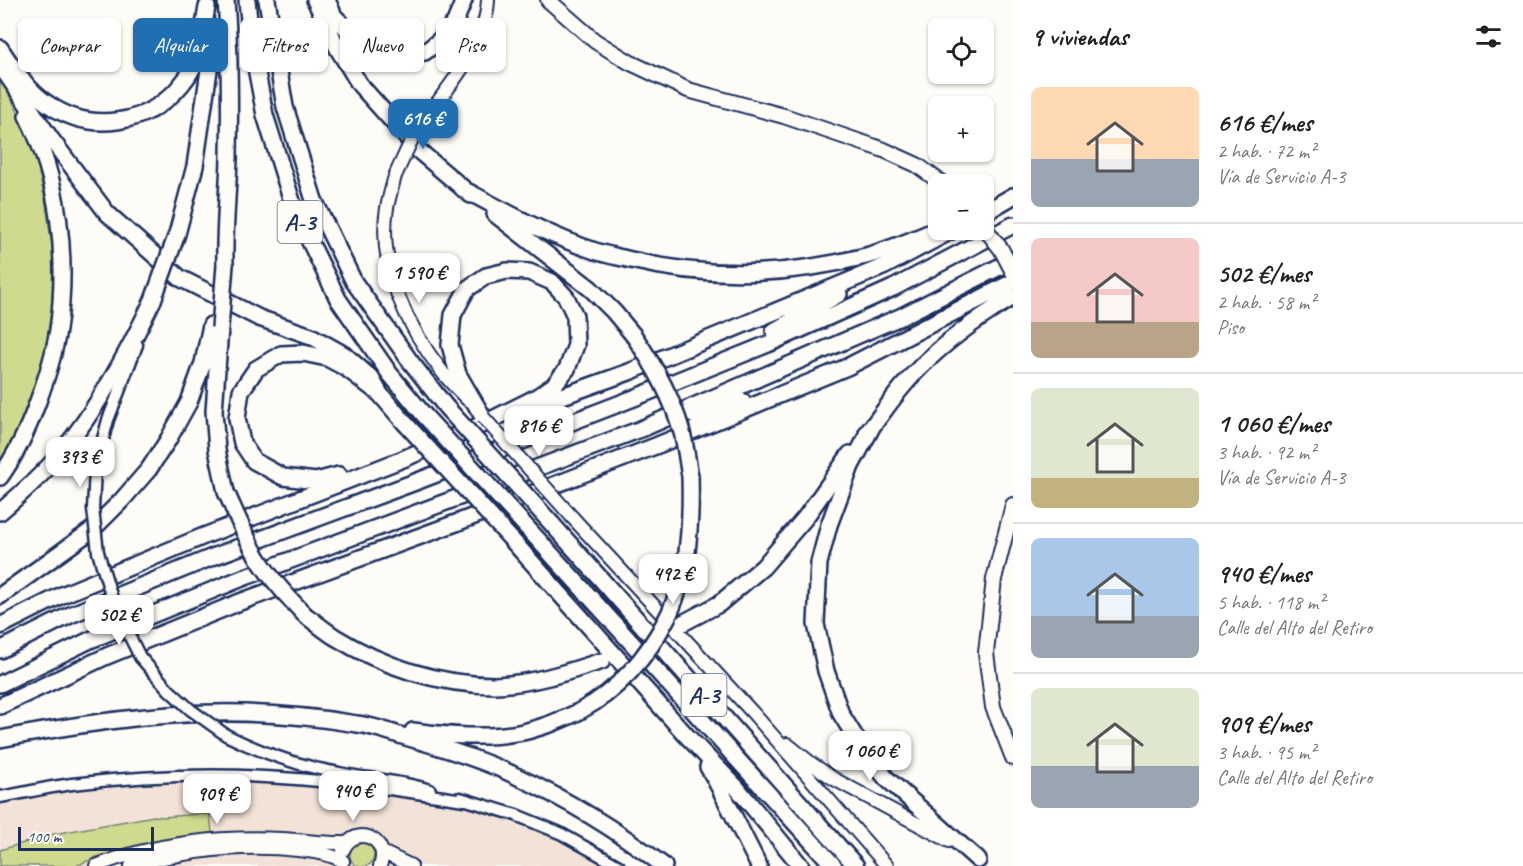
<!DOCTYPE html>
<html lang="es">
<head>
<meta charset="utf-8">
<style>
  :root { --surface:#fff; --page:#f2f2f2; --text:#222; --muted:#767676; --line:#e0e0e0; --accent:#1f6fb2 }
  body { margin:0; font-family:Caveat,sans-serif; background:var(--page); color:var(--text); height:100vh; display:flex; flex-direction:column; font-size:22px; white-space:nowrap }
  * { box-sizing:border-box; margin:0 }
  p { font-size:20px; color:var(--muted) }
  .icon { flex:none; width:33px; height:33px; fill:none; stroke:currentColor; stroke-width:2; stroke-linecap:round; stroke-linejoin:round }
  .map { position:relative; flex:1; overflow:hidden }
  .sheet { display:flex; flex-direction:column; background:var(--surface); width:510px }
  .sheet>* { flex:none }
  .guide { position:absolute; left:18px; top:18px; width:570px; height:54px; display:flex; gap:12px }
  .fabs { position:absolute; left:928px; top:18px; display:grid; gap:12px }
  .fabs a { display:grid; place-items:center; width:66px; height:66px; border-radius:9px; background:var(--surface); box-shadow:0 2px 4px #0004; font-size:30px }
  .scale { position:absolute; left:18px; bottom:15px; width:136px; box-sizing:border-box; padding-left:6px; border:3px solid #1b2f5e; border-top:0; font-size:16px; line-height:21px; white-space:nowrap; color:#1b2f5e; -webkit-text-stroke:4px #fdfcf7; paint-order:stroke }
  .price { position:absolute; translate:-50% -51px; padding:0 14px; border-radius:12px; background:#fff; color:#222; font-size:20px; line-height:39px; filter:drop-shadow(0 2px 3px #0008) }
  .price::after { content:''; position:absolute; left:50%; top:36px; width:18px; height:14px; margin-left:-9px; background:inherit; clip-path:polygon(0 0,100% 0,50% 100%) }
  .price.selected { background:var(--accent); color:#fff }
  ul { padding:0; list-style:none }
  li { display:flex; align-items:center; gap:18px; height:150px; padding:0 18px }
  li+li { border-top:2px solid var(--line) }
  li span { display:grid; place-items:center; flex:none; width:168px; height:120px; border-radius:9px; color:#555 }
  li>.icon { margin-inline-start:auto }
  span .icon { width:72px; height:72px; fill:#fffc; stroke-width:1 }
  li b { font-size:26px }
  h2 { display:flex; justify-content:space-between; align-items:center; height:72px; padding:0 18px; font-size:26px }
  .chip { padding:0 21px; border-radius:9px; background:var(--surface); box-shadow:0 2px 4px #0004; font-size:21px; line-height:54px }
  .chip.selected { background:var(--accent); color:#fff }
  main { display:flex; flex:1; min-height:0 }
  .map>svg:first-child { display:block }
  .built { fill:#f2e2d7 }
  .green { fill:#ceda8d; stroke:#748476; stroke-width:1.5 }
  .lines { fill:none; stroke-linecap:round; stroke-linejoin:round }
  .tertiary-casing { stroke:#1b2f5e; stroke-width:15 }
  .secondary-casing { stroke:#1b2f5e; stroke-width:16 }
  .primary-casing { stroke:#1b2f5e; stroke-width:18 }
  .motorway-casing { stroke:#1b2f5e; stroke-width:20 }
  .tertiary { stroke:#fdfcf7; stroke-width:10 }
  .secondary { stroke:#fdfcf7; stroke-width:12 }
  .primary { stroke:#fdfcf7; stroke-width:14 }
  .motorway { stroke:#fdfcf7; stroke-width:15 }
  .tertiary-bridge-casing { stroke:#1b2f5e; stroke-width:15; stroke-linecap:butt }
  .secondary-bridge-casing { stroke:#1b2f5e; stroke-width:16; stroke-linecap:butt }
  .primary-bridge-casing { stroke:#1b2f5e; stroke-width:18; stroke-linecap:butt }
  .motorway-bridge-casing { stroke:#1b2f5e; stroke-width:20; stroke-linecap:butt }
  .tertiary-bridge { stroke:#fdfcf7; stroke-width:10 }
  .secondary-bridge { stroke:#fdfcf7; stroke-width:12 }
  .primary-bridge { stroke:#fdfcf7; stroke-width:14 }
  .motorway-bridge { stroke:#fdfcf7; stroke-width:15 }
  .labels { text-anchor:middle; stroke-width:6; stroke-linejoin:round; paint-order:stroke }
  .shield { fill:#fdfcf7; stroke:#5f6c8c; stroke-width:1.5 }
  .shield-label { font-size:24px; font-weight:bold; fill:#1b2f5e }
</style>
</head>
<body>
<main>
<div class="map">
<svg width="1013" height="866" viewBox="0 0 1013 866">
  <rect width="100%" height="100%" fill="#fdfcf7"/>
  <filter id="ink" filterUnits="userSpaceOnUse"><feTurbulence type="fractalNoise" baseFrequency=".0167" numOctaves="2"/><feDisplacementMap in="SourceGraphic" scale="12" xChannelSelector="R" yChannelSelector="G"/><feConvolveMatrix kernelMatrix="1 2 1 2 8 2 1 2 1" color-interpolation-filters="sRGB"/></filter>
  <g filter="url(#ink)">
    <path class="built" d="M 216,776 L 464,800 L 516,815 L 619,866 L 0,866 L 0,797 L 71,784 Z"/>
    <path class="green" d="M 0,77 L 22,120 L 35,154 L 46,204 L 53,254 L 52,307 L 42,368 L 25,418 L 0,466 Z
      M 197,814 L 210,814 L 212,833 L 173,838 L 127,848 L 97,857 L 76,866 L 0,866 L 0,850 L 54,834 L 154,816 L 164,817 Z
      M350 855a12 12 0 1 1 24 0a12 12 0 1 1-24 0Z"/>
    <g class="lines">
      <defs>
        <path id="tertiary" d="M 93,509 L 95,469 L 108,420 L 137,345
          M 226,735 C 262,753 299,766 339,773 C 369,779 401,781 430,790
          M 0,797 C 24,793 48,787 72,784 C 141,776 213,773 282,778 C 343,782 404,791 464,800
          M 460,798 L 516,815 L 560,833 L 619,866"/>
        <path id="secondary" d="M 431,111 C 455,79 486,42 488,0
          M 395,176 C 392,187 389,197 387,208 C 377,267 408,328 443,373 C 451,383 460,392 468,400
          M 572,517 L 753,713 L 887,866
          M 787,744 L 812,764 L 834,779 L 949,841
          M 343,850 C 355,823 391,839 380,866
          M 382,852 L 411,866
          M 96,866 C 154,843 221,836 282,839 C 304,840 325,844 347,843
          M 131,866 C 185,851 242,844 298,850 C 314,852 328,853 343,861"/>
        <path id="primary" d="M 548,0 L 595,41 L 629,62 L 688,90 L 784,116 L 884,150 L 917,165 L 943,184
          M 1013,505 L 994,579 L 986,653 L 993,707 L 1013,758"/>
        <path id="motorway" d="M 247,0 L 251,41 L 265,115 L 295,211 L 338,299 L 390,374 L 424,415
          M 267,0 L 285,107 L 314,200 L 354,282 L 410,361 L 446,407
          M 315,0 L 338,49 L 360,85 L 419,151 L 471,195
          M 327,0 L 334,16 L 362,44 L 381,52 L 400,55 L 425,52 L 440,40 L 455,22 L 464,0
          M 0,48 C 13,68 28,91 48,104 C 91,134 148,125 181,85 C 183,82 187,78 189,74 C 201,55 203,29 207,7
          M 0,65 L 51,139 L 107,213 L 180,278 L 259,318 L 311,336 L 345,355 L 371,378 L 380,394
          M 463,189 C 506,212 549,236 595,251 C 607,255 619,257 631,260 C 709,279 788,276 866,256 C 888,250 910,241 931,232
          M 984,213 L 1013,196
          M 495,214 L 591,289 L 614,312 L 634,336
          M 177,234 L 195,166 L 209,70 L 208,34
          M 225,265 C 224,229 228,194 229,158 C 230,105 230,53 226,0
          M 220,328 L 214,411 L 217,450 L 226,492
          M 774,331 L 839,294
          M 532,407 L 629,372 L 885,266 L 953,230
          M 693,415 L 742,401
          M 872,427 L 851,466 L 829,525 L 819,563 L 816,624 L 826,671 L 841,714 L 862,748 L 886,778 L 978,860
          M 867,433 C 880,417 891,400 904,385 C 934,349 973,321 1013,297
          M 339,475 L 316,481 L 283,477 L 254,461 L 242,443 L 237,418 L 241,391 L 256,369 L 281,354 L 303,353 L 327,358 L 346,368 L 380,394 L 404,422
          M 0,477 C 16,455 28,429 37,404 C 46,380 54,355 58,330 C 68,259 60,180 27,116
          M 0,512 C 21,494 42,475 60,454 C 98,408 127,354 153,300
          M 552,524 L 856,866
          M 531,532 L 834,866
          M 511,539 L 686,735 L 737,788 L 801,866
          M 685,566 C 690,535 691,507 690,476
          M 0,596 L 92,530 L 122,500 L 149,469 L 168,440 L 189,402 L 203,363 L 211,325
          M 305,615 C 315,622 324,630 335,637 C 382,666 439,685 495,685 C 532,684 568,672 602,661
          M 681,624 L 719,604 L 763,567 L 805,518 L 850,454
          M 0,626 L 62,595 L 204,536 L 403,459 L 481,425 L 535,398 L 553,386 L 567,369 L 576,345 L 575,316 L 566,297 L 552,282 L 529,272 L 507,271 L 486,276 L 467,289 L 453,315 L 450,345 L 458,374 L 483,417
          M 0,650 L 70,615 L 215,556 L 418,481 L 634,398 L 768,344 L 893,288 L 1013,225
          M 0,684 L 90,640 L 240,579 L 641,429 L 900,317 L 1013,260
          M 0,706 L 107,656 L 240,602 L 456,523 L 658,445 L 847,367 L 1013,282
          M 413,731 C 449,736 486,739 523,732 C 532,730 541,727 550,724
          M 0,739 C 52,729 104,720 157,716 C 223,710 292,713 357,724 C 375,726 392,733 409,738 C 444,748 480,759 512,774 C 566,799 617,830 664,866
          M 708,767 L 715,779 L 759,866"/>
      </defs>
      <use href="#tertiary" class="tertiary-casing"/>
      <use href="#secondary" class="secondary-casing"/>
      <use href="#primary" class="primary-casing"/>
      <use href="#motorway" class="motorway-casing"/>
      <use href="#tertiary" class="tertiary"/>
      <use href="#secondary" class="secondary"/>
      <use href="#primary" class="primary"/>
      <use href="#motorway" class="motorway"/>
      <defs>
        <path id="tertiary-bridge" d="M 93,509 L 98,552 L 114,605 L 140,657 L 169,690 L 191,710 L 226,735"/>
        <path id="secondary-bridge" d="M 395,176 L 412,139 L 431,111
          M 483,417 L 572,517"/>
        <path id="primary-bridge" d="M 984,227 L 1001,249 L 1013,272"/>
        <path id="motorway-bridge" d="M 153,300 L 177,234
          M 220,328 L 225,265
          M 634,336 C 654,365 671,395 681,429 C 686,445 687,461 690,476
          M 446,407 L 552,524
          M 424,415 L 531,532
          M 404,422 L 511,539
          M 226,492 C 237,516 247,542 262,564 C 274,583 290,599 305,615
          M 550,724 C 560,720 571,716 580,711 C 618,691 648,656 667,618 C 676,602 680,583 685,566"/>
      </defs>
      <use href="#tertiary-bridge" class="tertiary-bridge-casing"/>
      <use href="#secondary-bridge" class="secondary-bridge-casing"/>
      <use href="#primary-bridge" class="primary-bridge-casing"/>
      <use href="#motorway-bridge" class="motorway-bridge-casing"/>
      <use href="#tertiary-bridge" class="tertiary-bridge"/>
      <use href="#secondary-bridge" class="secondary-bridge"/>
      <use href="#primary-bridge" class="primary-bridge"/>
      <use href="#motorway-bridge" class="motorway-bridge"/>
    </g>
  </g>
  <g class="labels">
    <g class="shield">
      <rect x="277.5" y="201" width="45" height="42" rx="4.5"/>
      <rect x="681.5" y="674" width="45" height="42" rx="4.5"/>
    </g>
    <g class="shield-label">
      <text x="300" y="230">A-3</text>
      <text x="704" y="703">A-3</text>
    </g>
  </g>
</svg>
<div class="fabs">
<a><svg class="icon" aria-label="locate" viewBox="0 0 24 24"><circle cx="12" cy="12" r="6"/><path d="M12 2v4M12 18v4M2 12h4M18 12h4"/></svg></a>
<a>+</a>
<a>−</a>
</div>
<div class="scale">100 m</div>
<b class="price selected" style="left:423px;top:150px">616 €</b>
<b class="price" style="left:419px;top:304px">1 590 €</b>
<b class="price" style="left:539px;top:457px">816 €</b>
<b class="price" style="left:80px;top:488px">393 €</b>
<b class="price" style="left:673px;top:605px">492 €</b>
<b class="price" style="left:119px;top:646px">502 €</b>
<b class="price" style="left:870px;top:782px">1 060 €</b>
<b class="price" style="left:353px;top:822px">940 €</b>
<b class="price" style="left:217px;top:825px">909 €</b>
<div class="guide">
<a class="chip">Comprar</a>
<a class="chip selected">Alquilar</a>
<a class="chip">Filtros</a>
<a class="chip">Nuevo</a>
<a class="chip">Piso</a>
</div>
</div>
<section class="sheet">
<h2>9 viviendas<svg class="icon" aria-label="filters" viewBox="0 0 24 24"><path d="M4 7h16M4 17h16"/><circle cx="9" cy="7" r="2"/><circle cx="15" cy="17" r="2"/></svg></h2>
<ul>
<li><span style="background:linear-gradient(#ffd9b3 60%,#9aa5b1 0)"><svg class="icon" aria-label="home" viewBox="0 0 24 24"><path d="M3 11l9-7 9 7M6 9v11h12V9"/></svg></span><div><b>616 €/mes</b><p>2 hab. · 72 m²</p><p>Vía de Servicio A-3</p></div></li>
<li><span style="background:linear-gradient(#f6c9c9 70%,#b9a48a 0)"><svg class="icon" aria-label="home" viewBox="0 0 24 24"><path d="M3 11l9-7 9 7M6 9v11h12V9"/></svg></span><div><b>502 €/mes</b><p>2 hab. · 58 m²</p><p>Piso</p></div></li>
<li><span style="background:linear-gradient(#dfe7d0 75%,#c2b280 0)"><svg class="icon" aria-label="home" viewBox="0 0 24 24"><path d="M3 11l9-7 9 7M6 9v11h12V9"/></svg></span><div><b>1 060 €/mes</b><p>3 hab. · 92 m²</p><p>Vía de Servicio A-3</p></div></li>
<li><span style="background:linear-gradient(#a9c7e8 65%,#9aa5b1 0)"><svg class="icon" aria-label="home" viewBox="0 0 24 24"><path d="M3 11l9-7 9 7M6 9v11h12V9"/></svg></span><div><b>940 €/mes</b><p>5 hab. · 118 m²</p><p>Calle del Alto del Retiro</p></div></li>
<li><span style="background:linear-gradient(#dfe7d0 65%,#9aa5b1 0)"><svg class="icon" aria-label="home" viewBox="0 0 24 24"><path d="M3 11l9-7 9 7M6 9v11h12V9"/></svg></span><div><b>909 €/mes</b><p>3 hab. · 95 m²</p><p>Calle del Alto del Retiro</p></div></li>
</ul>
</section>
</main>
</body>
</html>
